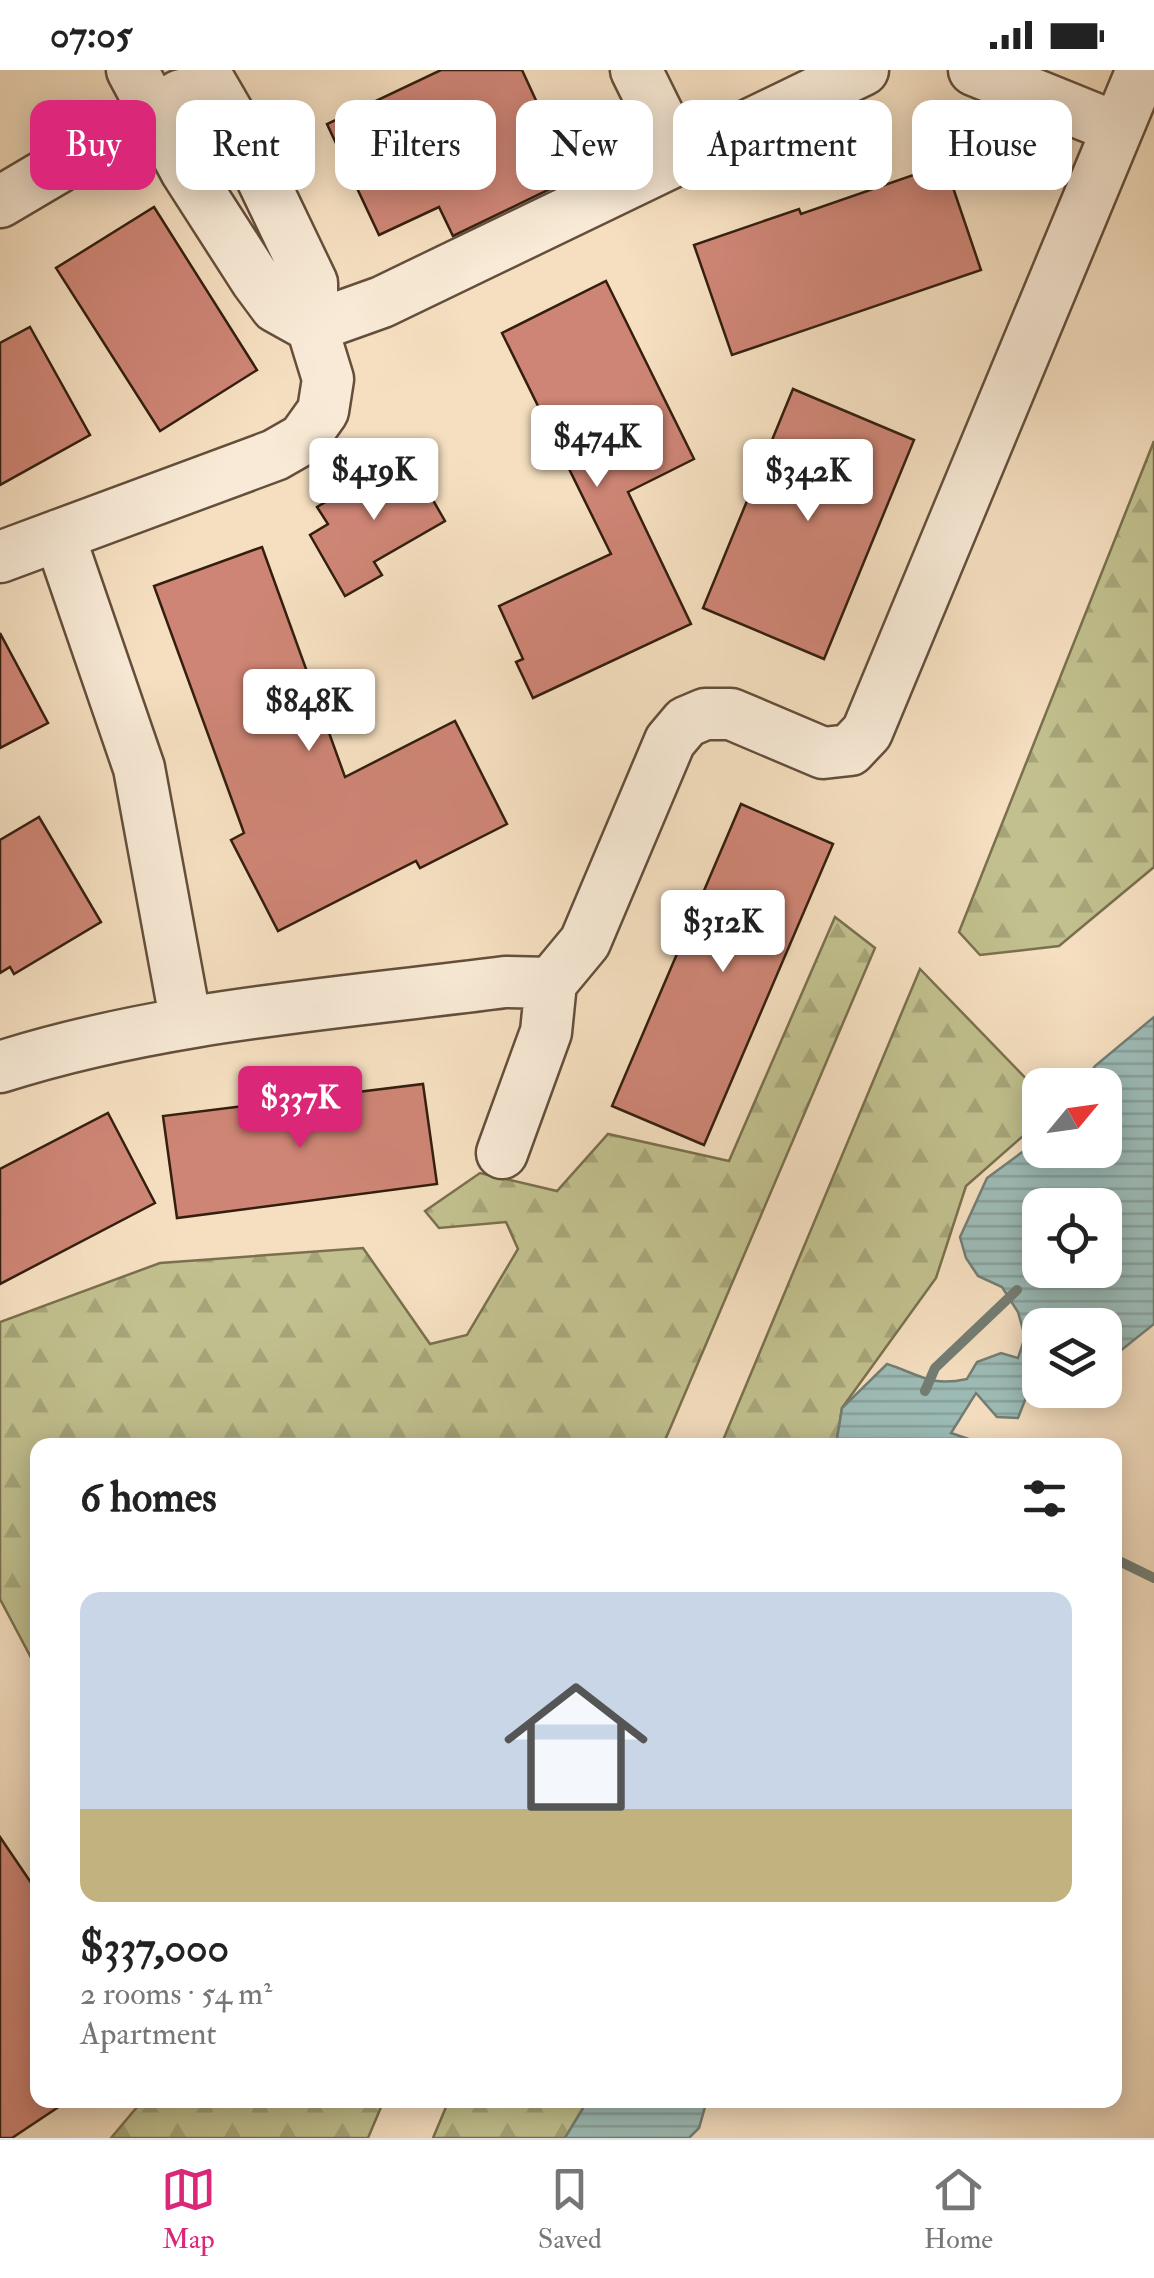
<!DOCTYPE html>
<html lang="en">
<head>
<meta charset="utf-8">
<style>
  :root { --surface:#fff; --page:#f2f2f2; --text:#222; --muted:#767676; --line:#e0e0e0; --accent:#db2777 }
  body { margin:0; font-family:"IM FELL Double Pica",serif; background:var(--page); color:var(--text); height:100vh; display:flex; flex-direction:column; font-size:38px; white-space:nowrap }
  * { box-sizing:border-box; margin:0 }
  p { font-size:32px; color:var(--muted) }
  .icon { flex:none; width:55px; height:55px; fill:none; stroke:currentColor; stroke-width:2; stroke-linecap:round; stroke-linejoin:round }
  .map { position:relative; flex:1; overflow:hidden }
  .sheet { position:absolute; left:30px; top:1368px; width:1092px; height:670px; display:flex; flex-direction:column; background:var(--surface); border-radius:20px; box-shadow:0 5px 25px #0003 }
  .sheet>* { flex:none }
  .top-card { position:absolute; left:30px; top:30px; width:1095px; height:90px; display:flex; gap:20px }
  .needle { width:65px; rotate:61deg }
  .buttons { position:absolute; left:1022px; top:998px; display:grid; gap:20px }
  .buttons a { display:grid; place-items:center; width:100px; height:100px; border-radius:20px; background:var(--surface); box-shadow:0 5px 25px #0003; font-size:50px }
  .price { position:absolute; translate:-50% -85px; padding:0 22px; border-radius:10px; background:#fff; color:#222; font-size:32px; line-height:65px; filter:drop-shadow(0 2px 5px #0008) }
  .price::after { content:''; position:absolute; left:50%; top:60px; width:30px; height:22px; margin-left:-15px; background:inherit; clip-path:polygon(0 0,100% 0,50% 100%) }
  .price.current { background:var(--accent); color:#fff }
  ul { padding:0; list-style:none }
  li { display:grid; align-content:center; gap:20px; height:530px; padding:0 50px }
  li span { display:grid; place-items:center; height:310px; border-radius:20px; color:#555 }
  li>.icon { margin-inline-start:auto }
  span .icon { width:180px; height:180px; fill:#fffc; stroke-width:1 }
  li b { font-size:42px }
  h2 { display:flex; justify-content:space-between; align-items:center; height:120px; padding:0 50px; font-size:42px }
  .chip { padding:0 35px; border-radius:20px; background:var(--surface); box-shadow:0 5px 25px #0003; font-size:35px; line-height:90px }
  .chip.current { background:var(--accent); color:#fff }
  .status { display:flex; justify-content:space-between; align-items:center; height:70px; padding:0 50px; background:var(--surface); direction:ltr }
  .status svg { height:28px; fill:currentColor }
  .menu { display:flex; justify-content:space-around; align-items:center; height:140px; border-top:2px solid var(--line); background:var(--surface); font-size:28px; color:var(--muted) }
  .menu a { display:grid; justify-items:center; gap:5px }
  .menu .current { color:var(--accent) }
  .map>svg:first-child { display:block }
  .forest { fill:url(#forest-firs); stroke:#7a704e; stroke-width:2.5 }
  .water { fill:url(#water-rules); stroke:#737d74; stroke-width:2.5; fill-rule:evenodd }
  .lines { fill:none; stroke-linecap:round; stroke-linejoin:round }
  .stream { stroke:#737d74; stroke-width:10 }
  .building { fill:#ce8575; stroke:#341f0f; stroke-width:2.5 }
  .minor-casing { stroke:#644f3b; stroke-width:55 }
  .minor { stroke:#f8ead6; stroke-width:50 }
</style>
</head>
<body>
<div class="status"><b>07:05</b><svg viewBox="0 0 49 12"><path d="M0 12V9h3v3zM5 12V6h3v6zM10 12V3h3v9zM15 12V0h3v12zM26 1h20v11H26zM47 4h2v5h-2z"/></svg></div>
<div class="map">
<svg width="1154" height="2068" viewBox="0 0 1154 2068">
  <defs>
    <pattern id="forest-firs" width="22" height="20" patternUnits="userSpaceOnUse" patternTransform="scale(2.5)"><rect width="22" height="20" fill="#c1c08e"/><path d="M5 1l3.5 6h-7zM16 11l3.5 6h-7z" fill="#a6a579"/></pattern>
    <pattern id="water-rules" width="6" height="5" patternUnits="userSpaceOnUse" patternTransform="scale(2.5)"><rect width="6" height="5" fill="#9dbcb7"/><path d="M0 2.5h6" fill="none" stroke="#88a19c"/></pattern>
  </defs>
  <rect width="100%" height="100%" fill="#f5dfc0"/>
  <filter id="stains"><feTurbulence type="fractalNoise" baseFrequency=".002" numOctaves="4"/><feColorMatrix values="0 0 0 0 .2 0 0 0 0 .09 0 0 0 0 .02 0 0 0 .5 -.17"/></filter>
  <radialGradient id="worn" r=".72"><stop offset=".6" stop-color="#630" stop-opacity="0"/><stop offset="1" stop-color="#630" stop-opacity=".3"/></radialGradient>
  <path class="forest" d="M 1154,371 L 1154,797 L 1059,876 L 980,885 L 959,862 Z
    M 835,847 L 875,878 L 663,1375 L 38,1375 L 37,1599 L 0,1529 L 0,1252 L 160,1193 L 363,1178 L 430,1274 L 467,1265 L 518,1179 L 506,1152 L 439,1158 L 425,1141 L 480,1103 L 557,1121 L 608,1064 L 729,1091 Z
    M 920,899 L 1040,1023 L 1040,1051 L 966,1116 L 936,1208 L 842,1338 L 836,1375 L 721,1375 Z
    M 143,2030 L 384,2030 L 368,2068 L 111,2068 Z
    M 449,2030 L 588,2030 L 565,2068 L 433,2068 Z"/>
  <path class="water" d="M 1154,947 L 1154,1254 L 1119,1282 L 1105,1288 L 1105,1255 L 1040,1255 L 1040,1320 L 1027,1325 L 1018,1348 L 997,1347 L 976,1323 L 951,1363 L 986,1375 L 836,1375 L 842,1338 L 887,1294 C 921,1305 930,1317 967,1309 L 977,1292 L 1001,1283 L 1018,1288 L 1025,1267 L 1018,1242 L 1002,1217 L 978,1206 L 966,1188 L 960,1167 L 987,1108 L 1040,1069 L 1040,1080 L 1105,1080 L 1105,1015 L 1082,1015 L 1095,996 ZM 1105,1135 L 1105,1200 L 1040,1200 L 1040,1135 Z
    M 588,2030 L 707,2030 L 699,2058 L 689,2068 L 565,2068 Z"/>
  <g class="lines">
    <path class="stream" d="M 925,1321 L 935,1298 L 1017,1220
      M 1115,1489 L 1154,1508"/>
  </g>
  <path class="building" d="M 441,0 L 522,0 L 540,39 L 552,33 L 573,76 L 565,80 L 577,106 L 453,166 L 439,137 L 379,165 L 327,54 Z
    M 945,94 L 981,200 L 732,285 L 694,175 L 799,139 L 801,144 Z
    M 154,137 L 257,300 L 160,361 L 56,198 Z
    M 606,211 L 694,389 L 628,422 L 691,554 L 533,628 L 516,592 L 523,589 L 499,536 L 611,484 L 502,263 Z
    M 30,257 L 90,365 L 0,415 L 0,273 Z
    M 793,319 L 914,370 L 824,589 L 703,538 Z
    M 407,385 L 445,451 L 374,492 L 382,505 L 345,526 L 310,465 L 328,454 L 317,437 Z
    M 262,477 L 345,707 L 455,651 L 507,754 L 420,798 L 416,791 L 278,861 L 231,770 L 244,763 L 154,516 Z
    M 0,563 L 48,653 L 0,678 Z
    M 741,734 L 833,774 L 704,1075 L 612,1036 Z
    M 39,747 L 101,852 L 14,904 L 10,897 L 0,903 L 0,770 Z
    M 423,1014 L 437,1114 L 177,1148 L 163,1046 Z
    M 108,1043 L 155,1133 L 0,1214 L 0,1099 Z
    M 0,1767 L 38,1823 L 38,2030 L 69,2030 L 12,2068 L 0,2068 Z"/>
  <g class="lines">
    <defs>
      <path id="minor" d="M 132,0 L 186,101 L 256,210 L 276,237 L 312,257 L 382,232 L 863,0
        M 636,0 L 680,89
        M 974,0 L 1117,58
        M 0,132 L 181,25
        M 59,465 L 139,698 L 186,953
        M 0,487 L 275,385 L 303,369 L 323,341 L 328,309 L 312,257 L 312,213 L 243,69 L 203,0
        M 0,997 C 163,945 336,934 505,912 L 551,913 L 585,872 L 670,671 L 686,652 L 705,644 L 731,644 L 823,683 L 850,680 L 867,662 L 1142,0
        M 502,1083 L 546,962 L 551,913"/>
    </defs>
    <use href="#minor" class="minor-casing"/>
    <use href="#minor" class="minor"/>
  </g>
  <rect width="100%" height="100%" filter="url(#stains)"/>
  <rect width="100%" height="100%" fill="url(#worn)"/>
</svg>
<div class="buttons">
<a><svg class="needle" viewBox="-14 -14 28 28"><path d="M0-13l5 13h-10z" fill="#e53935"/><path d="M0 13l5-13h-10z" fill="#767676"/></svg></a>
<a><svg class="icon" aria-label="locate" viewBox="0 0 24 24"><circle cx="12" cy="12" r="6"/><path d="M12 2v4M12 18v4M2 12h4M18 12h4"/></svg></a>
<a><svg class="icon" aria-label="layers" viewBox="0 0 24 24"><path d="M12 4l9 5-9 5-9-5zM3 14l9 5 9-5"/></svg></a>
</div>
<b class="price" style="left:597px;top:420px">$474K</b>
<b class="price" style="left:374px;top:453px">$419K</b>
<b class="price" style="left:808px;top:454px">$342K</b>
<b class="price" style="left:309px;top:684px">$848K</b>
<b class="price" style="left:723px;top:905px">$312K</b>
<b class="price current" style="left:300px;top:1081px">$337K</b>
<div class="top-card">
<a class="chip current">Buy</a>
<a class="chip">Rent</a>
<a class="chip">Filters</a>
<a class="chip">New</a>
<a class="chip">Apartment</a>
<a class="chip">House</a>
</div>
<section class="sheet">
<h2>6 homes<svg class="icon" aria-label="filters" viewBox="0 0 24 24"><path d="M4 7h16M4 17h16"/><circle cx="9" cy="7" r="2"/><circle cx="15" cy="17" r="2"/></svg></h2>
<ul>
<li><span style="background:linear-gradient(#c9d6e8 70%,#c2b280 0)"><svg class="icon" aria-label="home" viewBox="0 0 24 24"><path d="M3 11l9-7 9 7M6 9v11h12V9"/></svg></span><div><b>$337,000</b><p>2 rooms · 54 m²</p><p>Apartment</p></div></li>
</ul>
</section>
</div>
<nav class="menu">
<a class="current"><svg class="icon" aria-label="map" viewBox="0 0 24 24"><path d="M3 6l6-2 6 2 6-2v14l-6 2-6-2-6 2zM9 4v14M15 6v14"/></svg>Map</a>
<a><svg class="icon" aria-label="saved" viewBox="0 0 24 24"><path d="M7 4h10v16l-5-4-5 4z"/></svg>Saved</a>
<a><svg class="icon" aria-label="home" viewBox="0 0 24 24"><path d="M3 11l9-7 9 7M6 9v11h12V9"/></svg>Home</a>
</nav>
</body>
</html>
